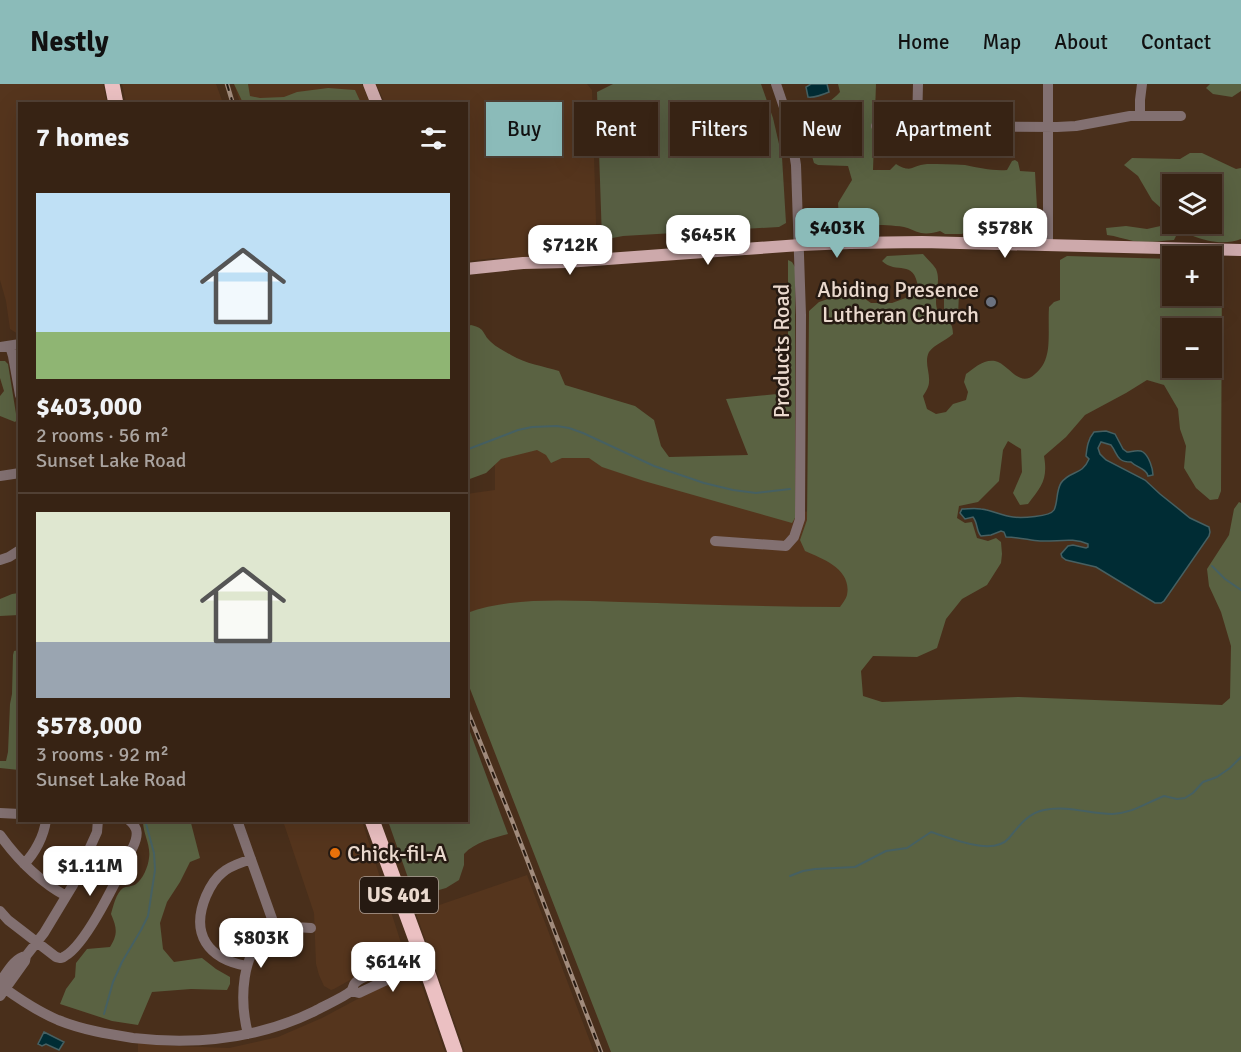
<!DOCTYPE html>
<html lang="en">
<head>
<meta charset="utf-8">
<style>
  :root { --surface:#372314; --page:#3e2b1d; --text:#f1f3f6; --muted:#aaa4a0; --line:#514034; --accent:#8bbbb9 }
  body { margin:0; font-family:Signika,sans-serif; background:var(--page); color:var(--text); height:100vh; display:flex; flex-direction:column; font-size:22px; white-space:nowrap }
  * { box-sizing:border-box; margin:0 }
  p { font-size:20px; color:var(--muted) }
  .icon { flex:none; width:33px; height:33px; fill:none; stroke:currentColor; stroke-width:2; stroke-linecap:round; stroke-linejoin:round }
  .map { position:relative; flex:1; overflow:hidden }
  .drawer { position:absolute; left:18px; top:18px; width:450px; height:720px; display:flex; flex-direction:column; background:var(--surface); border-radius:0px; box-shadow:0 6px 24px #0002,0 0 0 2px var(--line) }
  .drawer>* { flex:none }
  .hud { position:absolute; left:486px; top:18px; width:570px; height:54px; display:flex; gap:12px }
  .buttons { position:absolute; left:1162px; top:90px; display:grid; gap:12px }
  .buttons a { display:grid; place-items:center; width:60px; height:60px; border-radius:0px; background:var(--surface); box-shadow:0 6px 24px #0002,0 0 0 2px var(--line); font-size:30px }
  .price { position:absolute; translate:-50% -51px; padding:0 14px; border-radius:12px; background:#fff; color:#222; font-size:20px; line-height:39px; filter:drop-shadow(0 2px 3px #0008) }
  .price::after { content:''; position:absolute; left:50%; top:36px; width:18px; height:14px; margin-left:-9px; background:inherit; clip-path:polygon(0 0,100% 0,50% 100%) }
  .price.on { background:var(--accent); color:#111 }
  ul { padding:0; list-style:none }
  li { display:grid; align-content:center; gap:12px; height:318px; padding:0 18px }
  li+li { border-top:2px solid var(--line) }
  li span { display:grid; place-items:center; height:186px; border-radius:0px; color:#555 }
  li>.icon { margin-inline-start:auto }
  span .icon { width:108px; height:108px; fill:#fffc; stroke-width:1 }
  li b { font-size:26px }
  h2 { display:flex; justify-content:space-between; align-items:center; height:72px; padding:0 18px; font-size:26px }
  .tag { padding:0 21px; border-radius:0px; background:var(--surface); box-shadow:0 6px 24px #0002,0 0 0 2px var(--line); font-size:21px; line-height:54px }
  .tag.on { background:var(--accent); color:#111 }
  header { display:flex; align-items:center; gap:36px; box-sizing:border-box; height:84px; padding:0 30px; background:var(--accent); color:#111 }
  header strong { font-size:28px }
  nav { display:flex; gap:33px; margin-inline-start:auto; font-size:21px }
  .map>svg:first-child { display:block }
  .built { fill:#55351d }
  .green { fill:#575e42 }
  .forest { fill:#5a6242; fill-rule:evenodd }
  .water { fill:#002c34; stroke:#466062; stroke-width:1.5 }
  .lines { fill:none; stroke-linecap:round; stroke-linejoin:round }
  .stream { stroke:#466062; stroke-width:2 }
  .minor { stroke:#827071; stroke-width:10 }
  .major { stroke:#cda9ab; stroke-width:12 }
  .highway { stroke:#ebc0c2; stroke-width:15 }
  .rail-casing { stroke:#a18b7c; stroke-width:4.5 }
  .rail { stroke:#261a12; stroke-width:2; stroke-dasharray:7; stroke-linecap:butt }
  .worship-dot { fill:#6b7280; stroke:#261a12; stroke-width:2 }
  .food-dot { fill:#e8710a; stroke:#261a12; stroke-width:2 }
  .labels { text-anchor:middle; stroke-width:5; stroke-linejoin:round; paint-order:stroke }
  .shield { fill:#261a12; stroke:#afa096; stroke-width:1.5 }
  .shield-label { font-size:21px; font-weight:bold; fill:#ead9ce }
  .poi-label { font-size:22px; fill:#ead9ce; stroke:#261a12; text-anchor:end }
  .street-label { font-size:22px; fill:#ead9ce; stroke:#261a12 }
</style>
</head>
<body>
<header>
<strong>Nestly</strong>
<nav><a>Home</a><a>Map</a><a>About</a><a>Contact</a></nav>
</header>
<div class="map">
<svg width="1241" height="968" viewBox="0 0 1241 968">
  <rect width="100%" height="100%" fill="#492f1b"/>
  <path class="built" d="M 0,0 L 103,0 L 107,19 L 20,20 L 20,249 L 18,250 L 10,245 L 6,217 L 0,196 Z
    M 122,0 L 216,0 L 223,19 L 126,19 Z
    M 234,0 L 362,0 L 370,19 L 240,19 Z
    M 376,0 L 587,0 L 592,6 L 597,171 L 537,175 L 495,174 L 467,177 L 466,20 L 385,19 Z
    M 570,353 L 791,426 L 812,428 L 875,533 L 467,535 L 466,410 L 495,406 L 495,366 Z
    M 283,737 L 362,737 L 402,862 L 404,867 L 402,872 L 399,875 L 359,891 L 334,905 L 331,906 L 324,902 L 319,891 L 316,880 L 314,829 Z
    M 527,791 L 594,968 L 465,968 L 416,829 Z
    M 411,893 L 419,897 L 422,902 L 445,968 L 138,968 L 138,959 L 175,962 L 229,964 L 278,953 L 322,934 L 380,903 Z"/>
  <path class="green" d="M 613,0 L 761,0 L 773,34 L 782,73 L 786,139 L 779,143 L 623,152 L 602,156 L 597,8 Z
    M 944,210 L 959,210 L 958,231 L 944,230 Z
    M 469,645 L 508,750 C 493,754 475,758 464,770 L 464,781 L 459,796 L 446,804 L 432,808 L 419,825 L 388,737 L 466,736 L 466,646 Z"/>
  <path class="forest" d="M 234,0 L 248,0 L 250,12 L 260,14 L 284,13 L 297,8 L 328,4 L 355,6 L 361,19 L 243,19 Z
    M 838,0 L 876,0 L 873,86 L 890,86 L 896,80 C 912,90 912,81 927,80 C 940,80 952,80 965,81 C 980,84 992,87 1007,86 L 1012,77 L 1015,76 L 1018,78 L 1020,87 L 1035,88 L 1037,124 L 1028,130 L 1025,148 L 1016,150 L 1006,147 L 988,148 L 982,145 L 968,146 L 962,150 L 945,150 L 940,147 C 934,149 927,150 921,149 C 915,148 910,144 904,143 C 882,139 858,144 839,134 L 838,119 L 852,96 L 848,82 L 818,81 L 814,79 C 810,65 802,41 814,30 C 822,22 832,17 840,8 Z
    M 1210,0 L 1241,0 L 1241,7 L 1232,13 L 1213,10 L 1206,4 Z
    M 1190,69 L 1202,69 L 1236,85 L 1241,84 L 1241,155 C 1226,161 1208,158 1193,152 L 1195,140 L 1212,140 L 1212,118 L 1216,116 L 1218,105 L 1211,94 C 1196,96 1185,93 1171,99 L 1171,115 L 1161,124 L 1152,116 L 1138,92 L 1124,81 L 1132,74 L 1180,75 Z
    M 1165,141 L 1174,141 L 1178,148 L 1174,156 C 1160,157 1146,159 1133,157 C 1124,155 1116,152 1107,151 L 1106,144 L 1126,142 L 1147,145 Z
    M 923,170 C 927,175 933,180 936,185 C 942,199 932,214 938,228 C 943,239 953,233 953,250 C 945,257 935,260 929,268 C 924,278 930,288 929,298 C 929,303 926,307 923,312 L 927,325 L 936,330 L 946,328 L 953,320 L 966,316 L 968,308 L 964,298 L 966,290 C 974,284 984,275 995,277 C 1009,280 1019,305 1035,290 C 1041,285 1045,279 1047,270 C 1050,259 1048,237 1049,223 L 1054,218 L 1060,216 L 1060,176 L 1067,172 L 1173,175 L 1173,212 L 1212,212 L 1212,175 L 1217,175 L 1222,181 L 1221,407 L 1218,415 L 1210,416 L 1196,404 L 1184,384 L 1186,362 L 1180,345 L 1178,325 L 1164,301 L 1147,296 L 1126,309 L 1085,331 L 1066,353 L 1044,372 C 1048,395 1042,402 1028,420 L 1020,421 L 1013,409 L 1022,388 L 1021,365 L 1008,357 L 1003,366 L 999,397 L 978,418 L 959,422 L 957,434 L 965,439 L 972,438 L 977,454 L 988,457 L 996,454 L 1001,458 L 1002,470 L 1001,479 L 987,501 L 962,515 L 946,535 L 937,564 L 917,573 L 873,572 L 861,587 L 863,612 L 882,618 L 1019,613 L 1222,621 L 1230,614 L 1231,562 L 1221,528 L 1209,502 L 1207,485 L 1229,451 L 1234,425 L 1239,418 L 1241,419 L 1241,968 L 611,968 L 467,597 L 467,529 C 513,512 572,517 621,518 C 694,520 767,523 840,523 C 842,520 846,515 847,511 C 852,486 824,475 805,467 L 800,456 L 807,436 L 809,227 L 819,218 L 837,212 L 858,210 L 871,219 L 892,219 L 911,212 L 918,203 C 914,174 896,191 882,177 L 887,172 ZM 1173,244 L 1212,244 L 1212,284 L 1173,284 Z
    M 788,176 L 792,178 L 795,183 L 795,434 L 792,439 L 644,397 L 602,383 L 589,374 L 562,374 L 551,379 L 546,371 L 537,366 L 501,375 L 486,389 L 467,396 L 466,243 L 471,241 C 487,245 481,249 491,258 C 496,263 504,267 511,271 C 526,280 543,282 559,287 L 565,301 L 635,322 L 654,336 L 661,362 L 669,373 L 748,371 L 726,315 L 777,310 L 788,306 Z
    M 0,277 L 5,277 L 8,280 L 17,336 L 15,338 L 0,332 L 0,312 L 4,307 L 0,294 Z
    M 19,509 L 19,531 L 0,532 L 0,515 L 12,510 Z
    M 19,566 L 20,567 L 19,686 L 0,684 L 0,677 L 6,677 L 8,668 L 10,620 L 12,610 L 13,571 L 14,567 Z
    M 143,737 L 191,737 L 191,739 L 200,774 L 190,778 L 180,798 L 167,818 L 160,839 L 163,865 L 174,878 L 202,874 L 216,885 L 230,893 L 230,900 L 227,906 L 191,905 L 152,908 L 138,941 L 112,937 L 60,920 L 66,905 L 75,893 L 76,879 L 87,865 L 110,863 C 118,850 117,844 111,830 C 113,823 116,809 123,804 C 126,802 132,803 136,800 C 143,795 148,783 149,774 C 151,761 143,750 143,737 Z"/>
  <path class="water" d="M 811,0 L 827,0 L 829,8 C 822,11 815,14 808,13 L 806,3 Z
    M 1106,347 L 1115,350 L 1123,365 L 1127,368 C 1131,368 1139,365 1143,368 C 1149,372 1153,385 1153,391 L 1148,392 C 1146,384 1137,384 1131,378 C 1116,378 1118,370 1111,361 L 1101,358 L 1098,364 L 1100,370 L 1106,376 L 1145,396 L 1160,410 L 1190,434 L 1209,443 L 1210,448 L 1209,452 L 1164,517 L 1161,519 L 1155,519 L 1096,483 L 1066,476 L 1062,473 L 1061,470 L 1068,462 L 1073,461 L 1086,464 L 1088,463 L 1088,460 C 1073,453 1057,458 1040,457 C 1029,456 1018,453 1006,453 L 1004,448 L 1001,447 L 991,451 L 981,452 C 976,447 978,439 973,433 L 965,435 L 960,429 L 962,425 C 968,425 974,424 981,425 C 992,426 1002,432 1013,433 C 1021,434 1050,433 1054,426 C 1058,418 1056,407 1061,399 C 1070,386 1082,392 1089,375 L 1086,372 C 1087,363 1088,355 1094,348 Z
    M 44,948 L 64,958 L 59,966 L 46,960 L 42,962 L 38,960 Z"/>
  <g class="lines">
    <path class="stream" d="M 466,366 L 518,346 L 532,343 L 557,342 L 569,344 L 583,349 L 654,382 L 704,399 L 733,406 L 756,409 L 790,405
      M 1212,482 L 1225,495 L 1241,506
      M 790,792 L 803,787 L 815,785 L 855,783 L 886,767 L 907,764 L 931,748 C 951,754 993,773 1009,754 C 1019,742 1028,729 1044,726 C 1067,721 1090,730 1112,730 C 1133,729 1146,719 1164,712 L 1177,715 L 1185,714 L 1193,709 L 1203,698 L 1217,693 L 1230,684 L 1241,673
      M 104,930 L 113,898 L 122,878 L 141,846 L 148,832 L 155,786 L 154,769 L 145,736"/>
    <path class="minor" d="M 1140,32 L 1140,16 L 1142,0
      M 876,42 L 1057,43 L 1076,42 L 1130,32 L 1181,32
      M 917,42 L 918,0
      M 1048,161 L 1048,0
      M 10,262 L 13,272 L 20,311
      M 0,263 L 20,260
      M 0,392 L 20,389
      M 715,457 L 786,462 L 794,453 L 800,435 L 801,231 L 796,81 L 789,38 L 776,0
      M 0,476 L 9,473 L 20,466
      M 0,729 L 20,730
      M 237,736 L 276,846
      M 0,751 C 18,776 39,797 66,812
      M 24,780 C 35,769 44,752 46,736
      M 0,827 L 8,836 L 56,873 C 61,874 61,875 65,872 C 88,859 120,788 133,763 C 138,752 139,744 129,736
      M 247,882 C 208,875 190,850 206,812 C 210,803 214,795 222,789 C 229,782 241,779 251,775
      M 0,898 C 7,889 14,874 26,872
      M 0,901 C 19,915 37,927 58,936 C 83,946 108,950 133,954 C 196,961 258,955 315,927 C 322,923 346,912 351,907 C 353,905 353,901 355,899 C 361,892 399,879 409,876 C 413,875 418,875 423,875
      M 351,907 L 359,909 L 391,894 L 412,887 L 423,875
      M 0,912 L 25,877 L 26,872 L 44,849 L 73,801 L 97,748 L 98,736
      M 248,950 C 240,919 239,864 273,848 C 285,842 299,843 311,844"/>
    <path class="major" d="M 369,0 L 377,20
      M 466,185 L 523,179 L 566,178 L 800,161 L 850,159 L 922,158 L 1241,166"/>
    <path class="highway" d="M 112,0 L 116,20
      M 372,736 L 423,875 L 455,968"/>
    <defs>
      <path id="rail" d="M 227,0 L 233,20
        M 466,623 L 513,739 L 601,968"/>
    </defs>
    <use href="#rail" class="rail-casing"/>
    <use href="#rail" class="rail"/>
  </g>
  <circle class="worship-dot" cx="991" cy="218" r="6"/>
  <circle class="food-dot" cx="335" cy="769" r="6"/>
  <g class="labels">
    <rect class="shield" x="360" y="793" width="78" height="36" rx="4.5"/>
    <g class="shield-label">
      <text x="399" y="818">US 401</text>
    </g>
    <g class="poi-label">
      <text x="979" y="213">Abiding Presence<tspan x="979" dy="25">Lutheran Church</tspan></text>
      <text x="347" y="777" text-anchor="start">Chick-fil-A</text>
    </g>
    <g class="street-label">
      <text transform="translate(781 267) rotate(-90)" y="8">Products Road</text>
    </g>
  </g>
</svg>
<div class="buttons">
<a><svg class="icon" aria-label="layers" viewBox="0 0 24 24"><path d="M12 4l9 5-9 5-9-5zM3 14l9 5 9-5"/></svg></a>
<a>+</a>
<a>−</a>
</div>
<b class="price on" style="left:837px;top:175px">$403K</b>
<b class="price" style="left:1005px;top:175px">$578K</b>
<b class="price" style="left:708px;top:182px">$645K</b>
<b class="price" style="left:570px;top:192px">$712K</b>
<b class="price" style="left:90px;top:813px">$1.11M</b>
<b class="price" style="left:261px;top:885px">$803K</b>
<b class="price" style="left:393px;top:909px">$614K</b>
<div class="hud">
<a class="tag on">Buy</a>
<a class="tag">Rent</a>
<a class="tag">Filters</a>
<a class="tag">New</a>
<a class="tag">Apartment</a>
</div>
<section class="drawer">
<h2>7 homes<svg class="icon" aria-label="filters" viewBox="0 0 24 24"><path d="M4 7h16M4 17h16"/><circle cx="9" cy="7" r="2"/><circle cx="15" cy="17" r="2"/></svg></h2>
<ul>
<li><span style="background:linear-gradient(#bfe0f5 75%,#8fb573 0)"><svg class="icon" aria-label="home" viewBox="0 0 24 24"><path d="M3 11l9-7 9 7M6 9v11h12V9"/></svg></span><div><b>$403,000</b><p>2 rooms · 56 m²</p><p>Sunset Lake Road</p></div></li>
<li><span style="background:linear-gradient(#dfe7d0 70%,#9aa5b1 0)"><svg class="icon" aria-label="home" viewBox="0 0 24 24"><path d="M3 11l9-7 9 7M6 9v11h12V9"/></svg></span><div><b>$578,000</b><p>3 rooms · 92 m²</p><p>Sunset Lake Road</p></div></li>
</ul>
</section>
</div>
</body>
</html>
